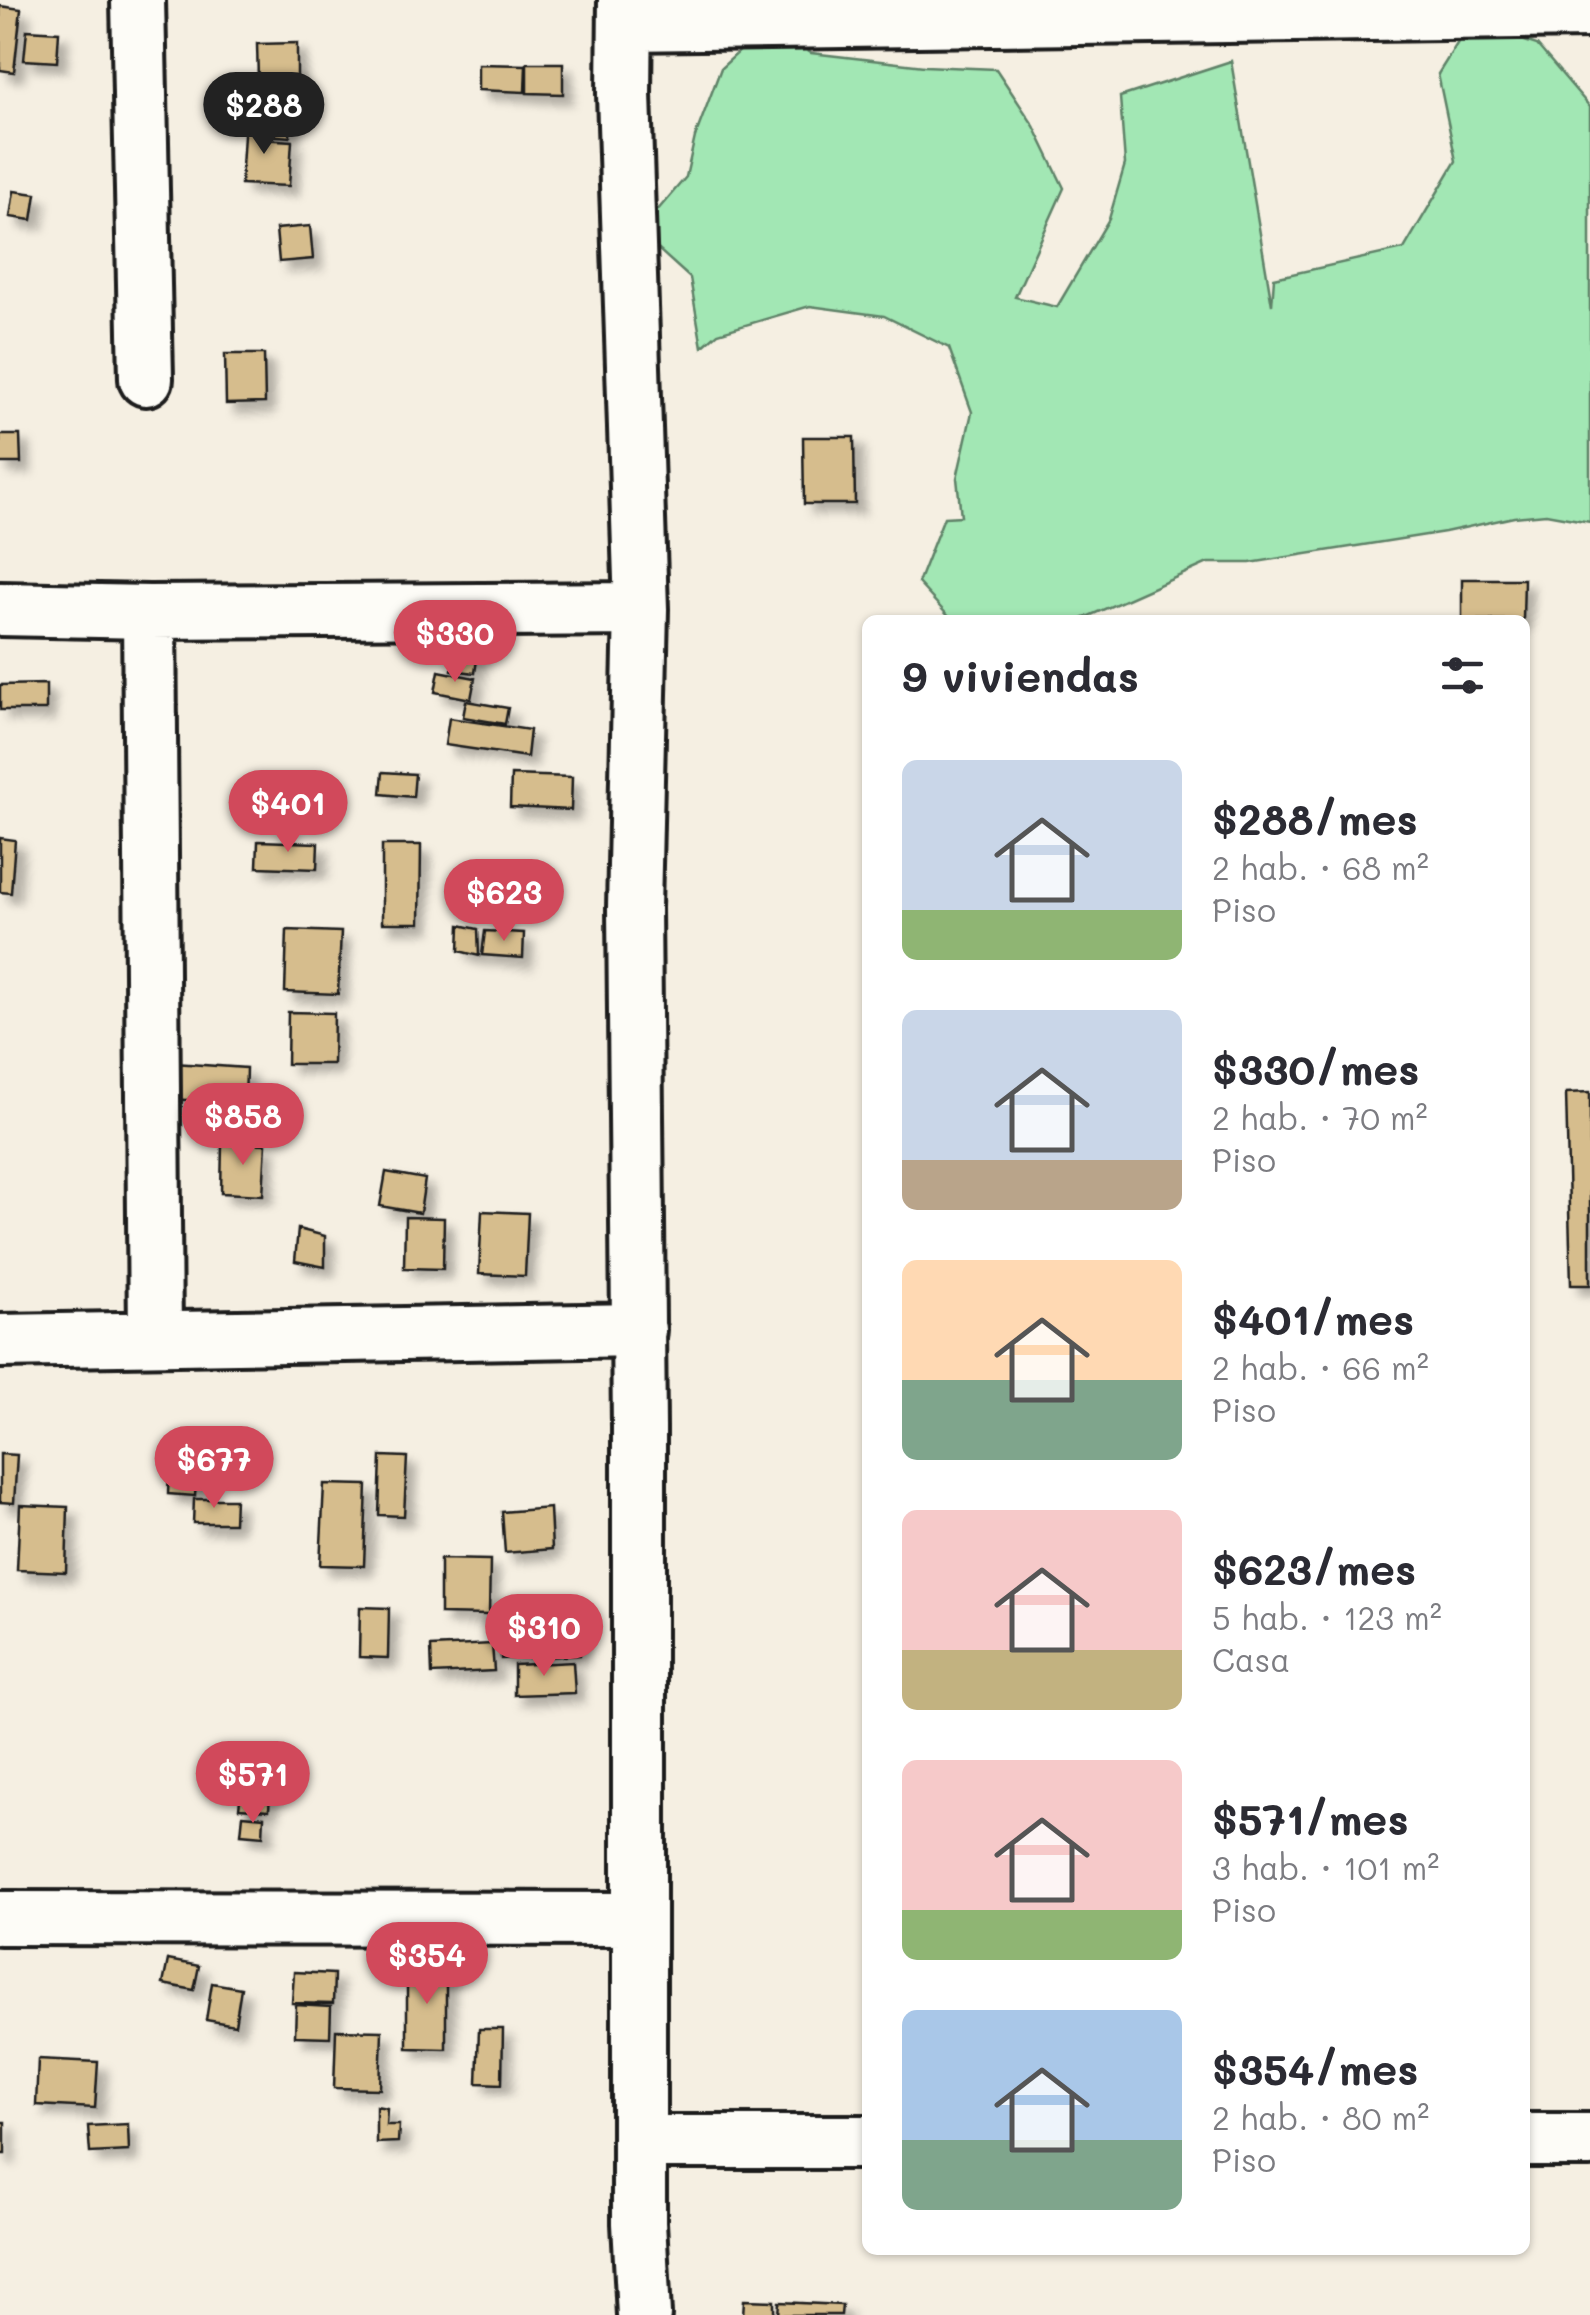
<!DOCTYPE html>
<html lang="es">
<head>
<meta charset="utf-8">
<style>
  :root { --surface:#fff; --page:#f7f7f7; --text:#2b2b33; --muted:#7c7c81; --accent:#d1495b }
  body { margin:0; font-family:Mali,sans-serif; background:var(--page); color:var(--text); height:100vh; display:flex; flex-direction:column; font-size:38px; white-space:nowrap }
  * { box-sizing:border-box; margin:0 }
  p { font-size:32px; color:var(--muted) }
  .icon { flex:none; width:55px; height:55px; fill:none; stroke:currentColor; stroke-width:2; stroke-linecap:round; stroke-linejoin:round }
  .map { position:relative; flex:1; overflow:hidden }
  .panel { position:absolute; left:862px; top:615px; width:668px; height:1640px; display:flex; flex-direction:column; background:var(--surface); border-radius:15px; box-shadow:0 2px 8px #0004 }
  .panel>* { flex:none }
  .price { position:absolute; translate:-50% -85px; padding:0 22px; border-radius:35px; background:var(--accent); color:#fff; font-size:32px; line-height:65px; filter:drop-shadow(0 2px 5px #0008) }
  .price::after { content:''; position:absolute; left:50%; top:60px; width:30px; height:22px; margin-left:-15px; background:inherit; clip-path:polygon(0 0,100% 0,50% 100%) }
  .price.current { background:#222; color:#fff }
  ul { padding:0; list-style:none }
  li { display:flex; align-items:center; gap:30px; height:250px; padding:0 40px }
  li span { display:grid; place-items:center; flex:none; width:280px; height:200px; border-radius:15px; color:#555 }
  li>.icon { margin-inline-start:auto }
  span .icon { width:120px; height:120px; fill:#fffc; stroke-width:1 }
  li b { font-size:42px }
  h2 { display:flex; justify-content:space-between; align-items:center; height:120px; padding:0 40px; font-size:42px }
  .map>svg:first-child { display:block }
  .green { fill:#a2e7b4; stroke:#5f8268; stroke-width:2.5 }
  .building { fill:#d6bd8d; stroke:#1c1c1c; stroke-width:2.5; filter:url(#shadow) }
  .lines { fill:none; stroke-linecap:round; stroke-linejoin:round }
  .minor-casing { stroke:#1c1c1c; stroke-width:60 }
  .minor { stroke:#fdfcf7; stroke-width:52 }
</style>
</head>
<body>
<div class="map">
<svg width="1590" height="2315" viewBox="0 0 1590 2315">
  <defs>
    <filter id="shadow"><feDropShadow dx="9" dy="9" stdDeviation="5" flood-color="#0004"/></filter>
  </defs>
  <rect width="100%" height="100%" fill="#f5efe2"/>
  <filter id="ink" filterUnits="userSpaceOnUse"><feTurbulence type="fractalNoise" baseFrequency=".01" numOctaves="2"/><feDisplacementMap in="SourceGraphic" scale="20" xChannelSelector="R" yChannelSelector="G"/><feConvolveMatrix kernelMatrix="1 2 1 2 8 2 1 2 1" color-interpolation-filters="sRGB"/></filter>
  <g filter="url(#ink)">
    <path class="green" d="M 1470,23 L 1537,45 L 1590,107 L 1590,522 L 1546,514 L 1514,517 L 1445,532 L 1250,563 L 1208,563 L 1080,620 L 952,620 L 918,583 L 944,517 L 961,516 L 957,478 L 972,412 L 949,348 L 884,316 L 810,306 L 718,333 L 702,347 L 690,278 L 639,232 L 686,177 L 695,137 L 721,68 L 743,48 L 780,33 L 811,53 L 924,66 L 996,69 L 1034,126 L 1064,188 L 1015,297 L 1057,307 L 1109,219 L 1125,164 L 1120,97 L 1231,61 L 1272,305 L 1274,278 L 1404,249 L 1456,161 L 1438,74 Z"/>
    <path class="building" d="M 0,6 L 21,9 L 14,72 L 0,70 Z
      M 27,30 L 59,32 L 57,62 L 24,60 Z
      M 297,43 L 297,77 L 258,79 L 257,44 Z
      M 527,63 L 563,63 L 563,94 L 527,93 Z
      M 478,64 L 526,65 L 525,92 L 478,90 Z
      M 262,117 L 262,139 L 292,141 L 289,186 L 241,184 L 245,118 Z
      M 266,117 L 291,118 L 290,137 L 265,135 Z
      M 14,191 L 36,194 L 32,220 L 10,217 Z
      M 310,226 L 313,259 L 279,262 L 276,229 Z
      M 225,354 L 264,354 L 265,403 L 226,404 Z
      M 0,435 L 20,435 L 21,463 L 0,463 Z
      M 803,437 L 854,437 L 855,504 L 804,504 Z
      M 1462,579 L 1524,579 L 1523,620 L 1462,620 Z
      M 454,650 L 478,653 L 475,673 L 452,670 Z
      M 439,671 L 475,678 L 471,699 L 435,692 Z
      M 46,684 L 46,710 L 0,710 L 0,685 Z
      M 466,701 L 508,708 L 505,724 L 463,717 Z
      M 449,718 L 530,730 L 527,757 L 445,745 Z
      M 383,772 L 415,774 L 413,797 L 381,794 Z
      M 511,775 L 572,777 L 571,810 L 510,807 Z
      M 0,838 L 15,840 L 11,893 L 0,892 Z
      M 258,841 L 318,843 L 317,869 L 257,867 Z
      M 382,845 L 421,845 L 420,923 L 382,923 Z
      M 460,925 L 478,929 L 479,956 L 459,951 Z
      M 287,930 L 341,932 L 338,994 L 285,992 Z
      M 485,931 L 524,933 L 523,958 L 482,955 Z
      M 288,1012 L 334,1013 L 333,1064 L 287,1064 Z
      M 174,1063 L 246,1068 L 245,1104 L 171,1099 Z
      M 1590,1092 L 1590,1285 L 1571,1285 L 1566,1093 Z
      M 222,1142 L 266,1144 L 263,1195 L 221,1193 Z
      M 386,1172 L 425,1179 L 420,1213 L 380,1206 Z
      M 482,1211 L 528,1213 L 525,1276 L 479,1274 Z
      M 405,1217 L 444,1218 L 443,1269 L 404,1268 Z
      M 298,1229 L 325,1236 L 325,1267 L 295,1261 Z
      M 0,1454 L 17,1455 L 14,1503 L 0,1502 Z
      M 381,1456 L 407,1457 L 404,1516 L 379,1515 Z
      M 169,1466 L 197,1469 L 195,1496 L 168,1494 Z
      M 324,1484 L 367,1485 L 364,1566 L 320,1565 Z
      M 194,1499 L 235,1499 L 234,1523 L 193,1523 Z
      M 20,1505 L 68,1507 L 66,1572 L 17,1570 Z
      M 550,1508 L 552,1549 L 505,1553 L 502,1512 Z
      M 440,1559 L 490,1560 L 489,1615 L 440,1614 Z
      M 360,1607 L 389,1608 L 388,1658 L 359,1657 Z
      M 580,1634 L 580,1655 L 501,1659 L 500,1638 Z
      M 492,1644 L 494,1671 L 432,1674 L 431,1647 Z
      M 573,1662 L 575,1693 L 514,1695 L 514,1665 Z
      M 243,1763 L 277,1766 L 275,1789 L 241,1787 Z
      M 241,1791 L 270,1793 L 269,1810 L 239,1808 Z
      M 243,1815 L 264,1817 L 263,1836 L 241,1834 Z
      M 168,1960 L 199,1966 L 194,1990 L 163,1984 Z
      M 407,1966 L 446,1966 L 446,2049 L 407,2048 Z
      M 294,1972 L 334,1974 L 333,2004 L 292,2003 Z
      M 212,1983 L 241,1988 L 235,2025 L 206,2020 Z
      M 296,2005 L 331,2007 L 330,2037 L 295,2036 Z
      M 479,2029 L 503,2029 L 502,2084 L 477,2083 Z
      M 336,2030 L 382,2031 L 380,2089 L 334,2088 Z
      M 38,2059 L 98,2062 L 95,2108 L 36,2105 Z
      M 376,2106 L 387,2108 L 386,2125 L 399,2125 L 398,2142 L 376,2143 Z
      M 0,2122 L 5,2122 L 5,2154 L 0,2154 Z
      M 128,2124 L 129,2151 L 90,2153 L 88,2126 Z
      M 744,2300 L 774,2301 L 774,2315 L 743,2315 Z
      M 779,2302 L 842,2305 L 841,2315 L 778,2315 Z"/>
    <g class="lines">
      <defs>
        <path id="minor" d="M 138,0 L 146,379
          M 625,0 L 624,94 L 641,609 L 634,908 L 639,1427 L 639,2223 L 644,2315
          M 626,24 L 1590,11
          M 0,609 L 149,612 L 641,609
          M 149,612 L 155,1338
          M 0,1341 L 639,1330
          M 0,1918 L 639,1919
          M 1525,2140 L 1590,2140
          M 640,2142 L 868,2142"/>
      </defs>
      <use href="#minor" class="minor-casing"/>
      <use href="#minor" class="minor"/>
    </g>
  </g>
</svg>
<b class="price current" style="left:264px;top:157px">$288</b>
<b class="price" style="left:455px;top:685px">$330</b>
<b class="price" style="left:288px;top:855px">$401</b>
<b class="price" style="left:504px;top:944px">$623</b>
<b class="price" style="left:243px;top:1168px">$858</b>
<b class="price" style="left:214px;top:1511px">$677</b>
<b class="price" style="left:544px;top:1679px">$310</b>
<b class="price" style="left:253px;top:1826px">$571</b>
<b class="price" style="left:427px;top:2007px">$354</b>
<section class="panel">
<h2>9 viviendas<svg class="icon" aria-label="filters" viewBox="0 0 24 24"><path d="M4 7h16M4 17h16"/><circle cx="9" cy="7" r="2"/><circle cx="15" cy="17" r="2"/></svg></h2>
<ul>
<li><span style="background:linear-gradient(#c9d6e8 75%,#8fb573 0)"><svg class="icon" aria-label="home" viewBox="0 0 24 24"><path d="M3 11l9-7 9 7M6 9v11h12V9"/></svg></span><div><b>$288/mes</b><p>2 hab. · 68 m²</p><p>Piso</p></div></li>
<li><span style="background:linear-gradient(#c9d6e8 75%,#b9a48a 0)"><svg class="icon" aria-label="home" viewBox="0 0 24 24"><path d="M3 11l9-7 9 7M6 9v11h12V9"/></svg></span><div><b>$330/mes</b><p>2 hab. · 70 m²</p><p>Piso</p></div></li>
<li><span style="background:linear-gradient(#ffd9b3 60%,#7fa58c 0)"><svg class="icon" aria-label="home" viewBox="0 0 24 24"><path d="M3 11l9-7 9 7M6 9v11h12V9"/></svg></span><div><b>$401/mes</b><p>2 hab. · 66 m²</p><p>Piso</p></div></li>
<li><span style="background:linear-gradient(#f6c9c9 70%,#c2b280 0)"><svg class="icon" aria-label="home" viewBox="0 0 24 24"><path d="M3 11l9-7 9 7M6 9v11h12V9"/></svg></span><div><b>$623/mes</b><p>5 hab. · 123 m²</p><p>Casa</p></div></li>
<li><span style="background:linear-gradient(#f6c9c9 75%,#8fb573 0)"><svg class="icon" aria-label="home" viewBox="0 0 24 24"><path d="M3 11l9-7 9 7M6 9v11h12V9"/></svg></span><div><b>$571/mes</b><p>3 hab. · 101 m²</p><p>Piso</p></div></li>
<li><span style="background:linear-gradient(#a9c7e8 65%,#7fa58c 0)"><svg class="icon" aria-label="home" viewBox="0 0 24 24"><path d="M3 11l9-7 9 7M6 9v11h12V9"/></svg></span><div><b>$354/mes</b><p>2 hab. · 80 m²</p><p>Piso</p></div></li>
</ul>
</section>
</div>
</body>
</html>
